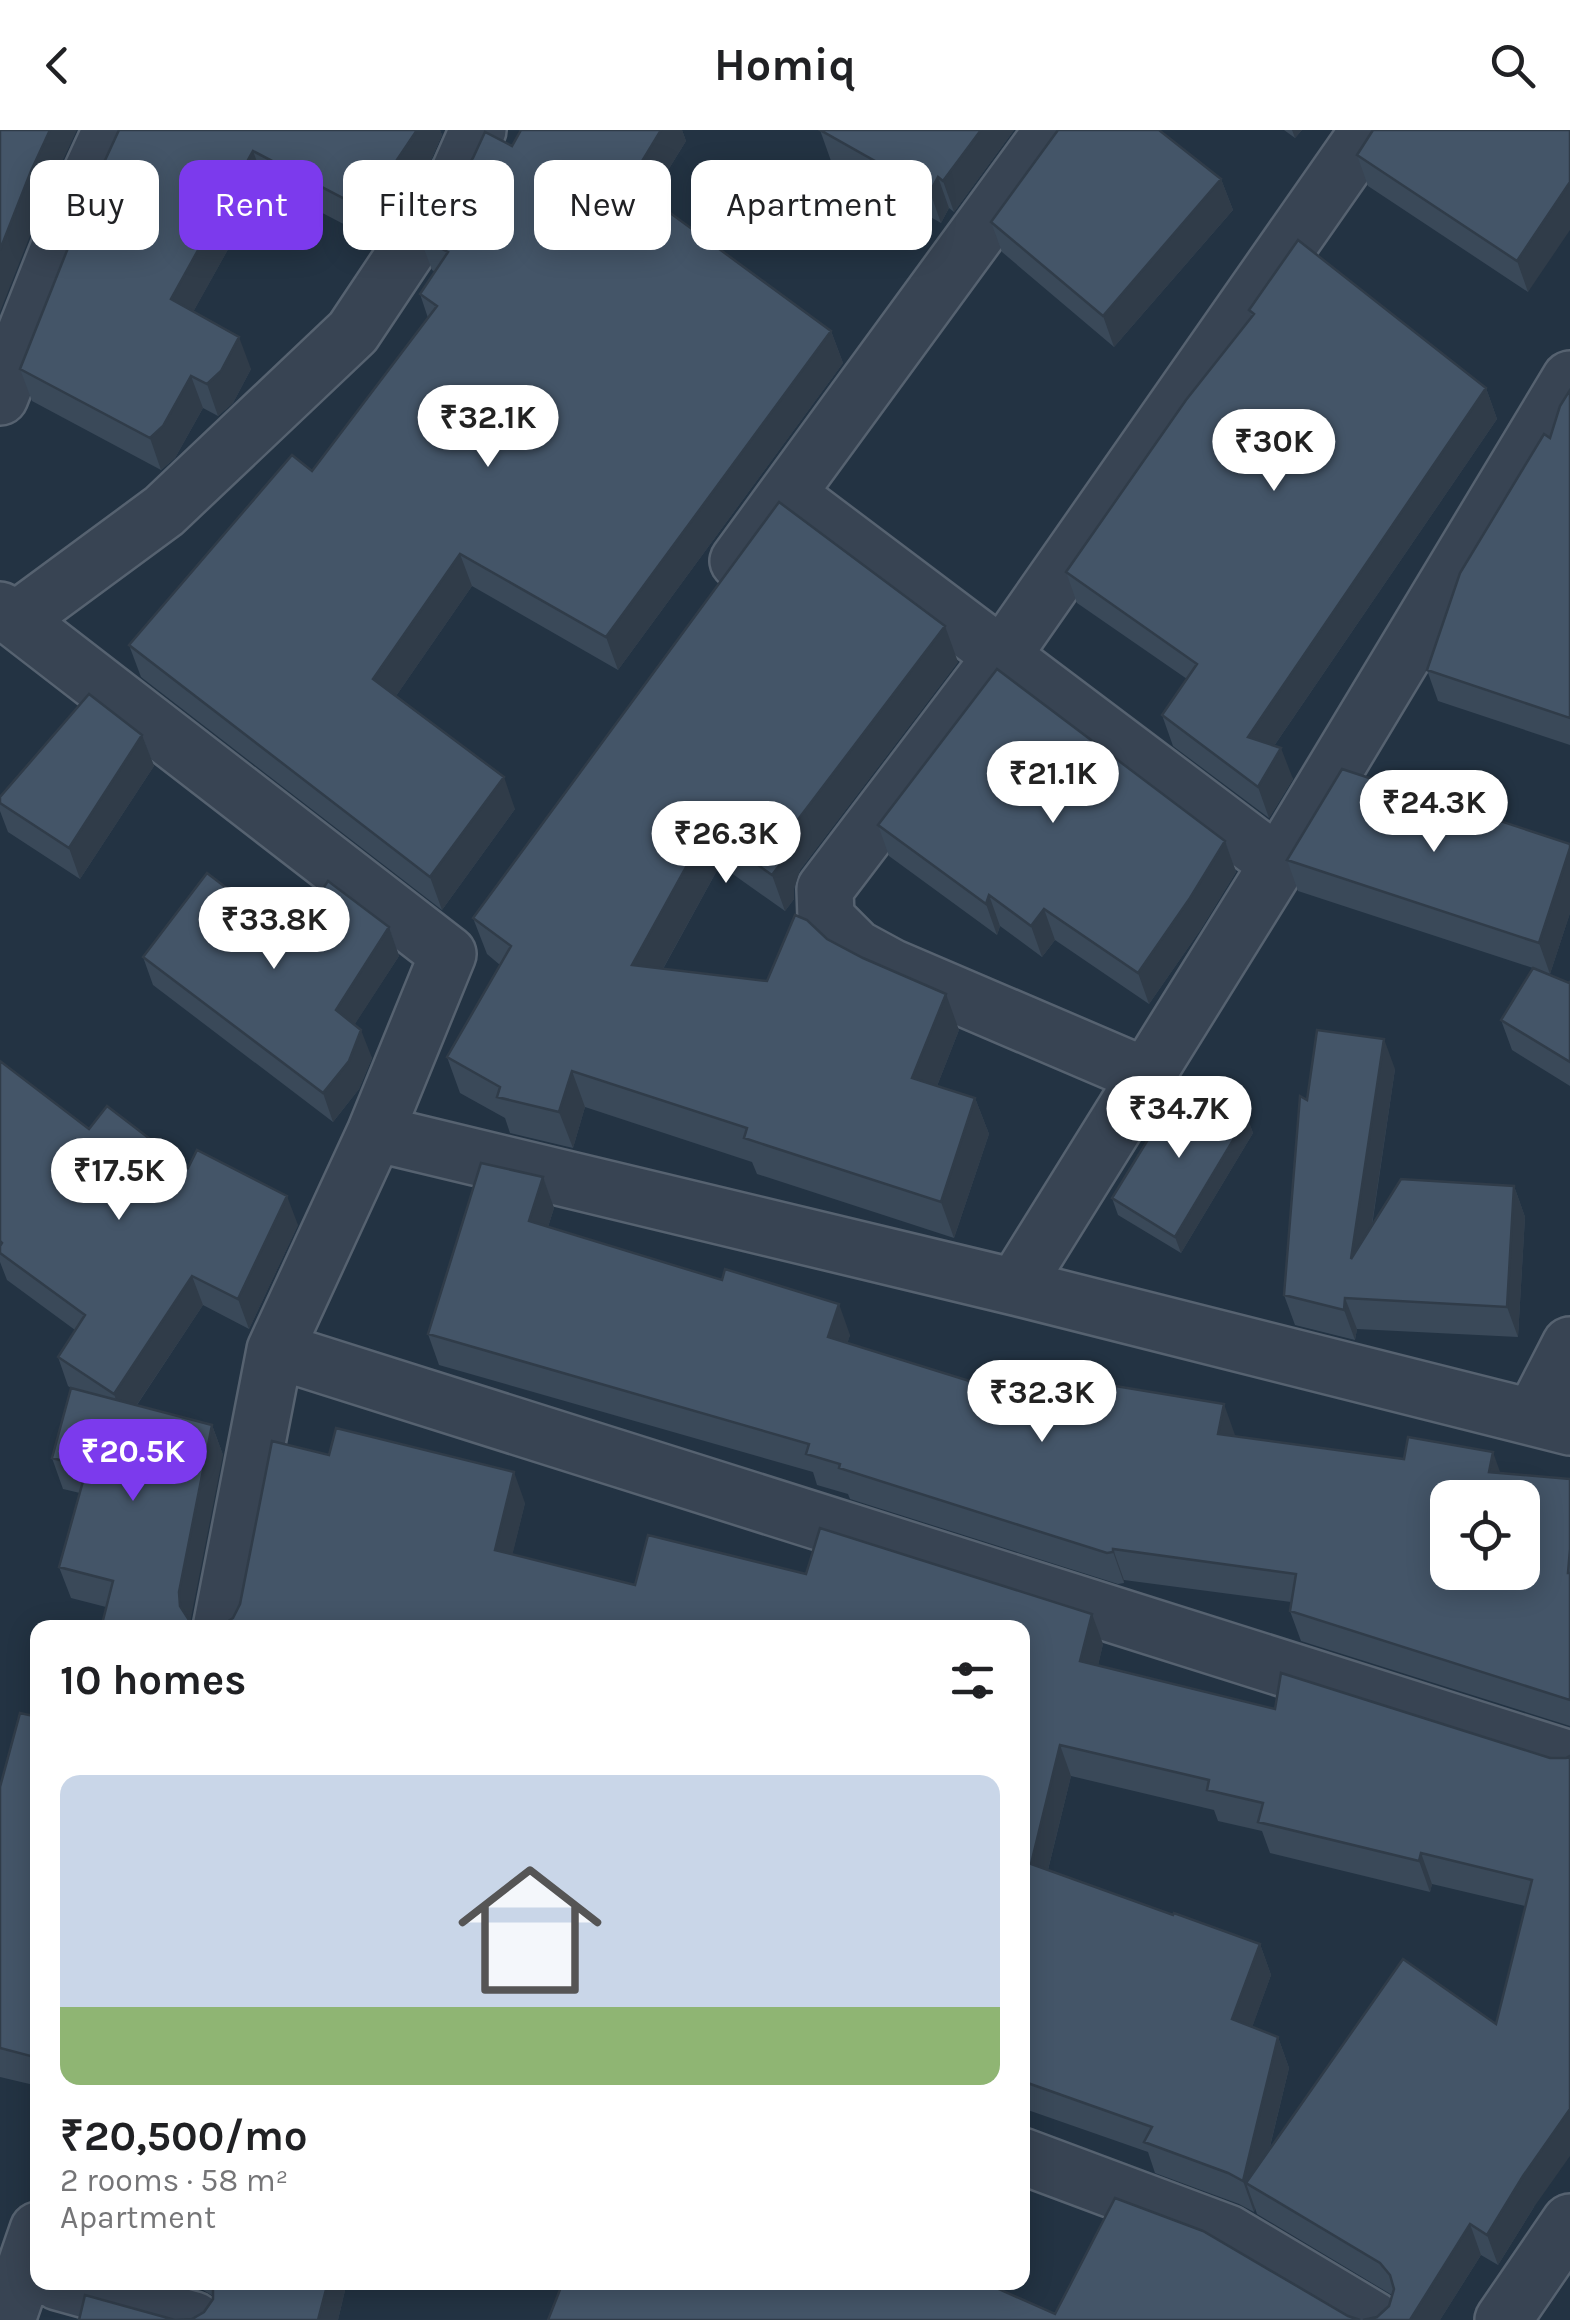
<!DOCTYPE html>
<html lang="en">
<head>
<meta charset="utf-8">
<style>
  :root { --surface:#fff; --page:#f2f2f2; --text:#202124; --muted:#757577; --accent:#7c3aed }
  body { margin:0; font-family:Karla,sans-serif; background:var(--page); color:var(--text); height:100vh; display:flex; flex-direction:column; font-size:38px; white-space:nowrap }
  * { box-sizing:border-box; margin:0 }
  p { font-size:32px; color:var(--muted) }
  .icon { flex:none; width:55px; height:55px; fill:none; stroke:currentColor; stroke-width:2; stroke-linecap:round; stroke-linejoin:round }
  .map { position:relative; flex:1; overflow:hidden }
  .panel { position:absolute; left:30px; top:1490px; width:1000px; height:670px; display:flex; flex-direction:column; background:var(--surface); border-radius:20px; box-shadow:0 5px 25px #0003 }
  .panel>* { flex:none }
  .top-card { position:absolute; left:30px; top:30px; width:1000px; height:90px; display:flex; gap:20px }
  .buttons { position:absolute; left:1430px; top:1350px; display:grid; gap:20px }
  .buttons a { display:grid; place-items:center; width:110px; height:110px; border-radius:20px; background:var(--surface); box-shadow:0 5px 25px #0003; font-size:50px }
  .price { position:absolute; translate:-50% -85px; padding:0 22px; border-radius:35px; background:#fff; color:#222; font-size:32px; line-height:65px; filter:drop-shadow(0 2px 5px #0008) }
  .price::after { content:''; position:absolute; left:50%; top:60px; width:30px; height:22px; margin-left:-15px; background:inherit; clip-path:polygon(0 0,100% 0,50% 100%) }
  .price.current { background:var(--accent); color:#fff }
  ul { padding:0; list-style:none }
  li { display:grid; align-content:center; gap:20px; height:530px; padding:0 30px }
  li span { display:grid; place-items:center; height:310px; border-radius:20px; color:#555 }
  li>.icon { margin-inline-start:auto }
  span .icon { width:180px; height:180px; fill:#fffc; stroke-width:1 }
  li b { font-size:42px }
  h2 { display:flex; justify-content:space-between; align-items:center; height:120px; padding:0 30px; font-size:42px }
  .tag { padding:0 35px; border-radius:20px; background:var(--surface); box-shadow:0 5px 25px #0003; font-size:35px; line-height:90px }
  .tag.current { background:var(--accent); color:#fff }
  header { display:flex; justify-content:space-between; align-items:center; height:130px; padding:0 30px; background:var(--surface); font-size:45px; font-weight:700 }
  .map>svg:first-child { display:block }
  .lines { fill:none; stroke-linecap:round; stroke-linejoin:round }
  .minor-casing { stroke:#566270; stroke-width:60 }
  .minor { stroke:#384453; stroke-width:55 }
  .wall { fill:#3a4959; fill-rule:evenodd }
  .shaded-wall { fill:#303c49 }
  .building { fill:#445568; stroke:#303c49; stroke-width:2.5; fill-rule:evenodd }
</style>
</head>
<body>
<header><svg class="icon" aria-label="back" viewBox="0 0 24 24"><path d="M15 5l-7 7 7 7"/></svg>Homiq<svg class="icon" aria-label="search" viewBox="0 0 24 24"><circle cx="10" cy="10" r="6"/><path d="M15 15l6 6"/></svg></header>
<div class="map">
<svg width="1570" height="2190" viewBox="0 0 1570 2190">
  <rect width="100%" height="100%" fill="#233343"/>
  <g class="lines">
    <defs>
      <path id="minor" d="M 0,267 L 72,85 L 111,0
        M 787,364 L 1278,734
        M 738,431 L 1053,0
        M 0,480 L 16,490 L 448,824 L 375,1003 L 275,1220 L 221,1498
        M 16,490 L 164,381 L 353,202 L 459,43 L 478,0
        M 1146,946 L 891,837 L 856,818 L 826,788 L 825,759 L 1002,526 L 1369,0
        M 375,1003 L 1015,1157 L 1570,1297
        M 1015,1157 L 1278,734 L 1570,249
        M 275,1220 L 1570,1629
        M 1533,1287 L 1570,1215
        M 1022,2026 L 1228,2103 L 1374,2190
        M 58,2152 L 194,2190
        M 7,2190 L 38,2100
        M 1503,2190 L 1570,2092"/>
    </defs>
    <use href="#minor" class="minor-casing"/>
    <use href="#minor" class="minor"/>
  </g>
  <path class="wall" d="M 119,0 L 440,0 L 442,5 L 432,28 L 376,111 L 265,53 L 193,182 L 251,239 L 233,273 L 218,286 L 203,278 L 175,328 L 161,340 L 32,271 L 20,239 Z
    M 521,0 L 682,0 L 686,11 L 657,58 L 665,79 L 831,201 L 843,233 L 618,540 L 472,456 L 396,566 L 515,679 L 442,780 L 141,547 L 129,515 L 312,341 L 428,188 L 420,164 L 435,142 L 432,140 L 420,108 L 512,16 Z
    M 820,0 L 1014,0 L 954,82 L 949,78 L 941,93 L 831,31 Z
    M 1284,0 L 1302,0 L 1295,8 Z
    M 1570,0 L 1528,162 L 1368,56 L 1357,25 Z
    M 1221,49 L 1233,80 L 1114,217 L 1002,122 L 991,92 Z
    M 1249,180 L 1486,258 L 1497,289 L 1274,616 L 1293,649 L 1269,688 L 1173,616 L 1162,585 L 1187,549 L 1077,473 L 1066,442 L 1252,188 Z
    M 1570,260 L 1570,615 L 1438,571 L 1427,540 L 1550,308 Z
    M 958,532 L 800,740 L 794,759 L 794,769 L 785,781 L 720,735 L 663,839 L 767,851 L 827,809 L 959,900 L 937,956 L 975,968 L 989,1004 L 954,1108 L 757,1044 L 752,1032 L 585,977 L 573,1018 L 510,1003 L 505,988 L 460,963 L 447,927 L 500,835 L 487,824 L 473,788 Z
    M 142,605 L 154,636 L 80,749 L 8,702 L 0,681 L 0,667 Z
    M 878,695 L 1225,711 L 1236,742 L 1201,799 L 1149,874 L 1055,810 L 1042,827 L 1000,796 L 997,805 L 889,726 Z
    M 1570,714 L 1570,783 L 1550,844 L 1537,840 L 1569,853 L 1570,851 L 1570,956 L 1512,920 L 1501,890 L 1533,838 L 1298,761 L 1287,730 Z
    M 389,797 L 399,826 L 354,895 L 372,928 L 359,959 L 333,992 L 153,855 L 143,827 L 290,807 Z
    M 0,931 L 89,999 L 188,1038 L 298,1095 L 249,1199 L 203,1175 L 137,1275 L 212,1295 L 223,1325 L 106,1477 L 71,1468 L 59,1437 L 80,1363 L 63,1359 L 52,1328 L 71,1258 L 68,1256 L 58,1227 L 75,1200 L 7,1150 L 0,1132 Z
    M 1395,939 L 1372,1096 L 1514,1056 L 1525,1087 L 1518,1207 L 1357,1199 L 1355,1210 L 1295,1195 L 1284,1165 L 1307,970 Z
    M 1247,987 L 1253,1003 L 1181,1123 L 1118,1085 L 1112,1068 Z
    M 543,1047 L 554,1078 L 548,1097 L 850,1205 L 847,1213 L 1056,1278 L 1235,1305 L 1235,1306 L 1500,1343 L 1570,1349 L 1570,1596 L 1301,1511 L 1290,1481 L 1291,1472 L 1124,1450 L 1124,1453 L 1118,1454 L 850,1369 L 848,1364 L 817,1355 L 813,1342 L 439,1235 L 428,1204 Z
    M 329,1325 L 525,1373 L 512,1425 L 635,1455 L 806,1444 L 1103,1514 L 1098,1535 L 1275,1579 L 1550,1628 L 1534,2077 L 1498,2135 L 1481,2125 L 1440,2190 L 1363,2190 L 1377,2187 L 1389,2176 L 1392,2165 L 1257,2084 L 1255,2078 L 1254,2082 L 1239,2074 L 1155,2043 L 1148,2022 L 1022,1978 L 1022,1498 L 221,1496 L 233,1488 ZM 1071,1646 L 1214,1680 L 1218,1691 L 1262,1701 L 1270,1723 L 1430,1762 L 1432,1754 L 1525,1776 L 1496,1894 L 1269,2021 L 1289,1938 L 1278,1907 L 1252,1897 L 1271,1845 L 1260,1814 L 1173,1785 L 1048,1740 Z
    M 38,1587 L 38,1956 L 0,1947 L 0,1657 Z
    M 176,2152 L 347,2152 L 338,2190 L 79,2190 L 192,2189 L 204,2182 L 213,2166 L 203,2160 Z"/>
  <path class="shaded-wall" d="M 50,0 L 77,0 L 43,73 L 0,182 L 0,120 L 31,41 Z
    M 417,0 L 440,0 L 442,5 L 432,28 L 376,111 L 364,79 Z
    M 661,0 L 682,0 L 686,11 L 657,58 L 667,85 L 659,98 L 636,41 Z
    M 981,0 L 1014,0 L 954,82 L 943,51 Z
    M 1292,0 L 1302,0 L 1295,8 Z
    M 253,21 L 265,53 L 182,202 L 171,169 Z
    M 938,47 L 949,78 L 941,93 L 930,62 Z
    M 1221,49 L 1233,80 L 1114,217 L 1103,186 Z
    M 1570,52 L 1570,100 L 1528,162 L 1517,131 Z
    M 831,201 L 843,233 L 618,540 L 606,507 Z
    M 239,207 L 251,239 L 233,273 L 218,286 L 207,254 Z
    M 191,246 L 203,278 L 175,328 L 161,340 L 150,308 Z
    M 1486,258 L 1497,289 L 1259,638 L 1248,607 Z
    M 460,424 L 472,456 L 385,582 L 373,549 Z
    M 945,496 L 958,532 L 800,740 L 794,759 L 794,769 L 785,781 L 772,745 L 787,704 Z
    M 142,605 L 154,636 L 80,749 L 69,718 Z
    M 1281,618 L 1293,649 L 1269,688 L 1258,657 Z
    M 504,647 L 515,679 L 442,780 L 430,747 Z
    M 707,699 L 720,735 L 645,871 L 632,835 Z
    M 1225,711 L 1236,742 L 1201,799 L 1149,874 L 1138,843 Z
    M 1570,718 L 1570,783 L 1550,844 L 1539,813 Z
    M 989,765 L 1000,796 L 997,805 L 986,774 Z
    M 1044,779 L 1055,810 L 1042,827 L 1031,796 Z
    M 389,797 L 399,826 L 346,908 L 336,880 Z
    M 946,864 L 959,900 L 926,984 L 912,948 Z
    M 361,900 L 372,928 L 359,959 L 333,992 L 323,963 Z
    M 1384,909 L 1395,939 L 1362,1160 L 1351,1129 Z
    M 572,941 L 585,977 L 573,1018 L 559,982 Z
    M 975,968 L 989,1004 L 954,1108 L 941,1072 Z
    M 1247,987 L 1253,1003 L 1181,1123 L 1175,1107 Z
    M 543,1047 L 554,1078 L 540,1122 L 529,1091 Z
    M 1514,1056 L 1525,1087 L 1518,1207 L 1507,1177 Z
    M 287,1066 L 298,1095 L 249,1199 L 238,1169 Z
    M 192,1146 L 203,1175 L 124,1294 L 114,1264 Z
    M 1345,1168 L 1357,1199 L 1355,1210 L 1344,1180 Z
    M 839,1174 L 850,1205 L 840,1238 L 828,1207 Z
    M 1224,1274 L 1235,1305 L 1230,1335 L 1218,1304 Z
    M 212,1295 L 223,1325 L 190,1493 L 180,1476 L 179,1462 Z
    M 1493,1322 L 1504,1353 L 1489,1342 Z
    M 514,1342 L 525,1373 L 506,1451 L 495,1420 Z
    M 1113,1419 L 1124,1450 L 1124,1453 L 1113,1422 Z
    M 1092,1484 L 1103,1514 L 1092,1562 L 1080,1531 Z
    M 1060,1615 L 1071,1646 L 1042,1764 L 1031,1734 Z
    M 1421,1723 L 1432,1754 L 1430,1762 L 1419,1731 Z
    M 1260,1814 L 1271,1845 L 1244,1920 L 1232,1889 Z
    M 1278,1907 L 1289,1938 L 1259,2061 L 1246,2053 L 1255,2078 L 1254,2082 L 1243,2051 Z
    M 1570,1979 L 1570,2026 L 1534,2077 L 1498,2135 L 1487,2105 L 1523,2046 Z
    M 1470,2094 L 1481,2125 L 1440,2190 L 1410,2190 Z
    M 328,2152 L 347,2152 L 338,2190 L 318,2190 Z"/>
  <path class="building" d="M 0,0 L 50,0 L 31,41 L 0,120 Z
    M 119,0 L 417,0 L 364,79 L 253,21 L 171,169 L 239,207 L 221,241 L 207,254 L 191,246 L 163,296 L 150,308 L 20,239 L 89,65 Z
    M 521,0 L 661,0 L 636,41 L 655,53 L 647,66 L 831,201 L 606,507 L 460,424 L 373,549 L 504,647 L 430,747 L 129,515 L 292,325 L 312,341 L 437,176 L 420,164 L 448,122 L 420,108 L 473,28 L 485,2 L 512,16 Z
    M 820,0 L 981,0 L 943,51 L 938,47 L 930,62 Z
    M 1058,0 L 1159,0 L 1221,49 L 1103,186 L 991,92 Z
    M 1373,0 L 1570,0 L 1570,52 L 1517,131 L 1357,25 Z
    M 1298,110 L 1486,258 L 1248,607 L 1281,618 L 1258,657 L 1162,585 L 1197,534 L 1066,442 L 1186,270 L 1254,184 L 1249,180 Z
    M 1570,260 L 1570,588 L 1427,540 L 1460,443 L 1544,304 L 1550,308 L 1560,276 Z
    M 779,372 L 945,496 L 787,704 L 781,722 L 781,733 L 772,745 L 707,699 L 632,835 L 767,851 L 795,785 L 807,790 L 827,809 L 863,828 L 946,864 L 912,948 L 975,968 L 941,1072 L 744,1008 L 747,998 L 572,941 L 559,982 L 497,967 L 500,957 L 447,927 L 511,816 L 473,788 Z
    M 997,539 L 1225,711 L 1190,768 L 1138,843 L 1044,779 L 1031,796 L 989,765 L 986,774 L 878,695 Z
    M 89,564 L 142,605 L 69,718 L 0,673 L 0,667 Z
    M 1342,639 L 1570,714 L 1570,718 L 1539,813 L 1287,730 Z
    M 207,743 L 290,807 L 328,751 L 389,797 L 336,880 L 361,900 L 349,931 L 323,963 L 143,827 Z
    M 1533,838 L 1569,853 L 1570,851 L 1570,932 L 1501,890 Z
    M 1317,900 L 1384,909 L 1351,1129 L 1401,1049 L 1514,1056 L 1507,1177 L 1345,1168 L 1344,1180 L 1284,1165 L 1300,966 L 1307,970 Z
    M 0,931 L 89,999 L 107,976 L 188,1038 L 197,1020 L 287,1066 L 238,1169 L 192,1146 L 114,1264 L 58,1227 L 85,1185 L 0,1123 L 0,1116 L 2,1113 L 0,1111 Z
    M 1179,959 L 1247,987 L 1175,1107 L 1112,1068 Z
    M 481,1033 L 543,1047 L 529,1091 L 722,1150 L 725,1139 L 839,1174 L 828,1207 L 1056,1278 L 1061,1247 L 1224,1274 L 1218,1304 L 1404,1329 L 1408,1307 L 1493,1322 L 1489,1342 L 1570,1349 L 1570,1419 L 1568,1443 L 1570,1443 L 1570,1570 L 1290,1481 L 1296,1444 L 1113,1419 L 1113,1422 L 1107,1423 L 839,1338 L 840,1334 L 806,1324 L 809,1314 L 428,1204 ZM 1448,1368 L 1522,1368 L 1522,1442 L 1448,1442 Z
    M 71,1258 L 212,1295 L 179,1462 L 180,1476 L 189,1490 L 203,1498 L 101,1498 L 113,1451 L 59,1437 L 87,1337 L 52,1328 Z
    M 336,1298 L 514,1342 L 495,1420 L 635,1455 L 648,1405 L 806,1444 L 820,1398 L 1092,1484 L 1080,1531 L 1275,1579 L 1281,1543 L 1550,1628 L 1566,1628 L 1570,1626 L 1570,1979 L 1523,2046 L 1487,2105 L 1470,2094 L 1410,2190 L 1363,2190 L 1377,2187 L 1389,2176 L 1394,2159 L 1390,2145 L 1380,2133 L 1246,2053 L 1403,1829 L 1496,1894 L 1532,1750 L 1421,1723 L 1419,1731 L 1258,1692 L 1263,1673 L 1207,1660 L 1209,1650 L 1060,1615 L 1031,1734 L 1173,1785 L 1174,1783 L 1260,1814 L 1232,1889 L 1278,1907 L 1243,2051 L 1228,2043 L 1144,2012 L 1152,1997 L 1022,1951 L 1022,1498 L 205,1498 L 221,1496 L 233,1488 L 240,1474 L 272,1311 L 329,1325 Z
    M 20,1583 L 38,1587 L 38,1928 L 0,1918 L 0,1657 Z
    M 1115,2068 L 1203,2101 L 1348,2186 L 1360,2190 L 548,2190 L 563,2152 L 983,2152 L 1055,2184 Z
    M 213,2152 L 328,2152 L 318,2190 L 79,2190 L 85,2165 L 175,2190 L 192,2189 L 204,2182 L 213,2169 Z"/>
</svg>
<div class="buttons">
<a><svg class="icon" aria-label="locate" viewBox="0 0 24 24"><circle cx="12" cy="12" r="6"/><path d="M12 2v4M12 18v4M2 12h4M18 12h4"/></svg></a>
</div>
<b class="price" style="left:488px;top:340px">₹32.1K</b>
<b class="price" style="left:1274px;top:364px">₹30K</b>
<b class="price" style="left:1053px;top:696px">₹21.1K</b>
<b class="price" style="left:1434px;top:725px">₹24.3K</b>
<b class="price" style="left:726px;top:756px">₹26.3K</b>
<b class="price" style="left:274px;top:842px">₹33.8K</b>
<b class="price" style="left:1179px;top:1031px">₹34.7K</b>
<b class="price" style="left:119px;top:1093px">₹17.5K</b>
<b class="price" style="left:1042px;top:1315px">₹32.3K</b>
<b class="price current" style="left:133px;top:1374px">₹20.5K</b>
<div class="top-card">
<a class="tag">Buy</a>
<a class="tag current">Rent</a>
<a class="tag">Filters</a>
<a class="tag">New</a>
<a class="tag">Apartment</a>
</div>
<section class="panel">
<h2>10 homes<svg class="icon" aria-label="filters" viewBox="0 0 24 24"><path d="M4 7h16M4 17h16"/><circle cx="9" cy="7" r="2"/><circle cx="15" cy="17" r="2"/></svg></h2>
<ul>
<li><span style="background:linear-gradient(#c9d6e8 75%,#8fb573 0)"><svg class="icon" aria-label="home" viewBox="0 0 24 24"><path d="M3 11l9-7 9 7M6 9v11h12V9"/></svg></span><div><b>₹20,500/mo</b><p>2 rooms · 58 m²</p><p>Apartment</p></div></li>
</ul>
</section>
</div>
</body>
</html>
